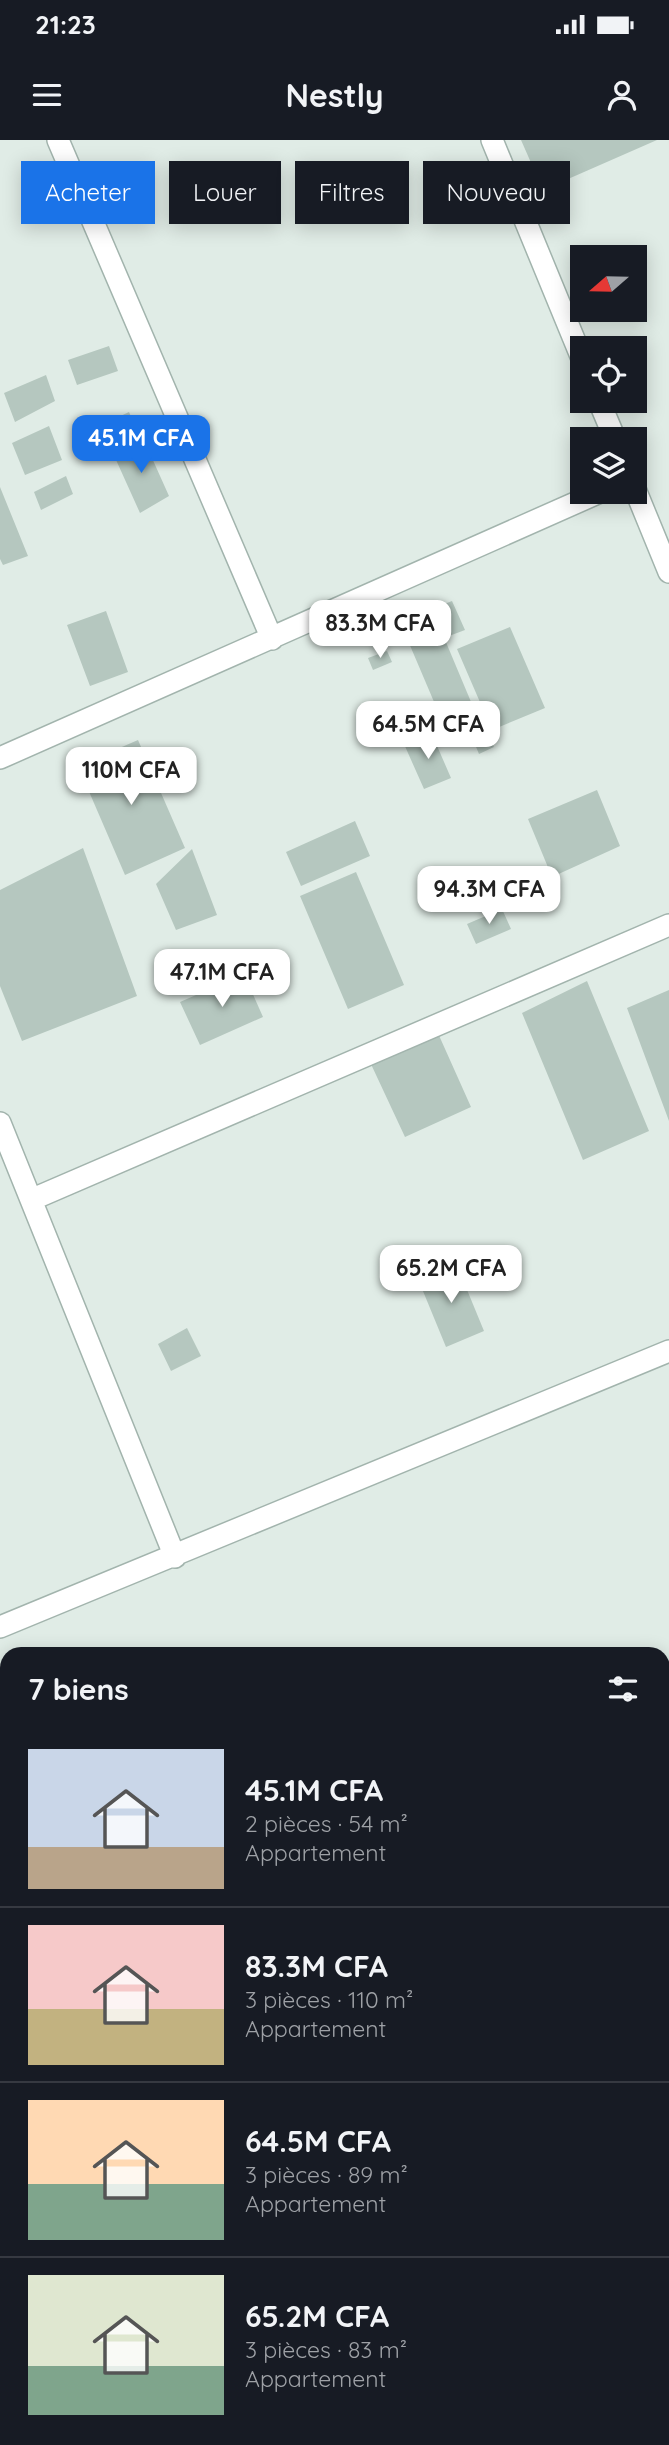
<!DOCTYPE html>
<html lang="fr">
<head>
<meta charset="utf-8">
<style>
  :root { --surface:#171b24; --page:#242831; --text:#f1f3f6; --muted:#9ea1a6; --line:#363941; --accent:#1a73e8 }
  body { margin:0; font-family:Quicksand,sans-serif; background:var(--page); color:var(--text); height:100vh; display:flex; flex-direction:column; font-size:26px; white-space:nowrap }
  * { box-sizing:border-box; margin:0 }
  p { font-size:23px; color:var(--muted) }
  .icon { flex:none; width:38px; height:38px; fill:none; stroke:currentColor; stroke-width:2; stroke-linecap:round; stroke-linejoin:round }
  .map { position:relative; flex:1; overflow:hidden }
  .panel { position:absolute; left:0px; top:1507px; width:670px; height:800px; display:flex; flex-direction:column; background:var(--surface); border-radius:21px 21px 0 0; box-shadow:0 4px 18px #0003 }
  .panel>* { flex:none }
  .banner { position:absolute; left:21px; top:21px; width:628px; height:63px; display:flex; gap:14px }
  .needle { width:46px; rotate:250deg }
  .buttons { position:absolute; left:570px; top:105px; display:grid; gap:14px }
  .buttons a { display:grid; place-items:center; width:77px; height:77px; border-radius:0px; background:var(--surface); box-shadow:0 4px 18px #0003; font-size:35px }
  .price { position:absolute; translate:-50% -60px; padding:0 16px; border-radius:14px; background:#fff; color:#222; font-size:23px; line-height:46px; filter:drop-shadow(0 2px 4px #0008) }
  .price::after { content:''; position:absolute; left:50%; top:42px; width:21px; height:16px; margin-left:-10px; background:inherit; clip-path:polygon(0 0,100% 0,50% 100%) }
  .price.selected { background:var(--accent); color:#fff }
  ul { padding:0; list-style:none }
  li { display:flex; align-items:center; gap:21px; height:175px; padding:0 28px }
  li+li { border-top:2px solid var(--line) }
  li span { display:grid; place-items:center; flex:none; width:196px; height:140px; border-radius:0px; color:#555 }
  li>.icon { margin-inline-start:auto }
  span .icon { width:84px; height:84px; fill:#fffc; stroke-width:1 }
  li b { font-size:30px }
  h2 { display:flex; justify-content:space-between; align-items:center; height:84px; padding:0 28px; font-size:30px }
  .tag { padding:0 24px; border-radius:0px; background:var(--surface); box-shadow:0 4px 18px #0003; font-size:24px; line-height:63px }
  .tag.selected { background:var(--accent); color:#fff }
  .status { display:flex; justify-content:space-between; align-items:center; height:49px; padding:0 35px; background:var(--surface); direction:ltr }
  .status svg { height:19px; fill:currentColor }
  header { display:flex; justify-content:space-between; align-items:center; height:91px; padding:0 28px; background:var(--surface); font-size:32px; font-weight:800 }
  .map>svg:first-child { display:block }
  .building { fill:#b5c7bf }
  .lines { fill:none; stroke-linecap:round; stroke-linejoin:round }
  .minor-casing { stroke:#a2b4ad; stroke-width:24 }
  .minor { stroke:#fff; stroke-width:21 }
</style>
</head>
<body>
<div class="status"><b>21:23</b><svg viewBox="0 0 49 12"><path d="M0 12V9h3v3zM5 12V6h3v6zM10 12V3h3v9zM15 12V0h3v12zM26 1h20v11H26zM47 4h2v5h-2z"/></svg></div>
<header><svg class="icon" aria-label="menu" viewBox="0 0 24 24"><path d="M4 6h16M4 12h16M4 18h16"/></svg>Nestly<svg class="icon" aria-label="person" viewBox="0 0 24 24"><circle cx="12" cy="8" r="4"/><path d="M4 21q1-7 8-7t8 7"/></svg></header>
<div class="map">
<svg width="669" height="2305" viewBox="0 0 669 2305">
  <rect width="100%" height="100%" fill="#e0ece6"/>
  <path class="building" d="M 521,0 L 657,0 L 543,50 Z
    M 109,206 L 118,231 L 77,245 L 68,220 Z
    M 46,235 L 55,261 L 15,282 L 4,253 Z
    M 129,272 L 138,293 L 103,310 L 95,288 Z
    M 49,286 L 62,320 L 25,335 L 12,303 Z
    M 143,298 L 169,356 L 140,373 L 112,311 Z
    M 66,336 L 73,354 L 41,370 L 34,352 Z
    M 0,347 L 28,416 L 3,425 L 0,419 Z
    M 452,461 L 465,490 L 449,496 L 437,467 Z
    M 106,471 L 128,532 L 90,546 L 67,485 Z
    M 435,476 L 474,569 L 443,583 L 403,489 Z
    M 510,487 L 545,568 L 492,590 L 457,509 Z
    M 387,511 L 392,522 L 373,530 L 368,518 Z
    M 476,570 L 494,607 L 479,614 L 463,576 Z
    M 431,592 L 451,638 L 424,649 L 404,604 Z
    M 138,600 L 185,708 L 125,735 L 78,626 Z
    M 597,650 L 620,706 L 552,737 L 528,679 Z
    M 355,681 L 370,716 L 301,746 L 286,712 Z
    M 83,708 L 137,856 L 22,901 L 0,846 L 0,750 Z
    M 192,709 L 217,775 L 176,790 L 156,744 Z
    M 356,732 L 404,845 L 348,869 L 300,756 Z
    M 502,769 L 511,789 L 476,804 L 467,784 Z
    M 244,834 L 263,877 L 200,905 L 180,862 Z
    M 587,841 L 649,991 L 583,1020 L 522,873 Z
    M 669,850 L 669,981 L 627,868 Z
    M 437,891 L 471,967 L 405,997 L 370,922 Z
    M 456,1123 L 484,1191 L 446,1207 L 418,1139 Z
    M 187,1188 L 201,1216 L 171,1231 L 158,1204 Z"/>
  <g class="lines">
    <defs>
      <path id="minor" d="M 58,0 L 272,499
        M 492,0 L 583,221
        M 599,261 L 615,299
        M 635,349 L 669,432
        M 0,618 L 600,352
        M 0,983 L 175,1417
        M 33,1059 L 669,785
        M 0,1487 L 669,1211"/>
    </defs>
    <use href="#minor" class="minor-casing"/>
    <use href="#minor" class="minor"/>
  </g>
</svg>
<div class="buttons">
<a><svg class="needle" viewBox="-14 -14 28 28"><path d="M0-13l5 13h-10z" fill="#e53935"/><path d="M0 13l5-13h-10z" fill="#9ea1a6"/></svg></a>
<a><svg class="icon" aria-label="locate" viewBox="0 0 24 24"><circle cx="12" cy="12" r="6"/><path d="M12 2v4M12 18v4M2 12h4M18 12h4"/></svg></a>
<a><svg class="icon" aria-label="layers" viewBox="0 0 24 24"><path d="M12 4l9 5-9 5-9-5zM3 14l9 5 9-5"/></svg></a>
</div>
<b class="price selected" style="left:141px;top:335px">45.1M CFA</b>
<b class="price" style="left:380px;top:520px">83.3M CFA</b>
<b class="price" style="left:428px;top:621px">64.5M CFA</b>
<b class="price" style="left:131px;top:667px">110M CFA</b>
<b class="price" style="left:489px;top:786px">94.3M CFA</b>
<b class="price" style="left:222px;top:869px">47.1M CFA</b>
<b class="price" style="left:451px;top:1165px">65.2M CFA</b>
<div class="banner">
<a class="tag selected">Acheter</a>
<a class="tag">Louer</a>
<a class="tag">Filtres</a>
<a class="tag">Nouveau</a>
</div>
<section class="panel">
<h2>7 biens<svg class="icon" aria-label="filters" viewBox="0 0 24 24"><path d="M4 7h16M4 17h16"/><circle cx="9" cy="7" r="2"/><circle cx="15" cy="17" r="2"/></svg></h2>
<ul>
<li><span style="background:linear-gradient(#c9d6e8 70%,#b9a48a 0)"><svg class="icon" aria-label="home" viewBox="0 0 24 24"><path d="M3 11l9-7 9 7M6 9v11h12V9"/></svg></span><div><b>45.1M CFA</b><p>2 pièces · 54 m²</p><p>Appartement</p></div></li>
<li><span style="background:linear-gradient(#f6c9c9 60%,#c2b280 0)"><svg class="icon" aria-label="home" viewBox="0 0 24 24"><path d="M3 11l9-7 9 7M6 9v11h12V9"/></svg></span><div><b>83.3M CFA</b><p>3 pièces · 110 m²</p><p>Appartement</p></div></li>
<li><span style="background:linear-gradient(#ffd9b3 60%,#7fa58c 0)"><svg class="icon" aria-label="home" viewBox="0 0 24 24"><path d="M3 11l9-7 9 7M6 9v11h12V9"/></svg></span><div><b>64.5M CFA</b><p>3 pièces · 89 m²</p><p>Appartement</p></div></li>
<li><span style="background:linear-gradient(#dfe7d0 65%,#7fa58c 0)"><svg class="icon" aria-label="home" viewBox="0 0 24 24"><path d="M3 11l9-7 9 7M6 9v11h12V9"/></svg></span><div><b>65.2M CFA</b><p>3 pièces · 83 m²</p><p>Appartement</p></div></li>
</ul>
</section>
</div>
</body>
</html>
